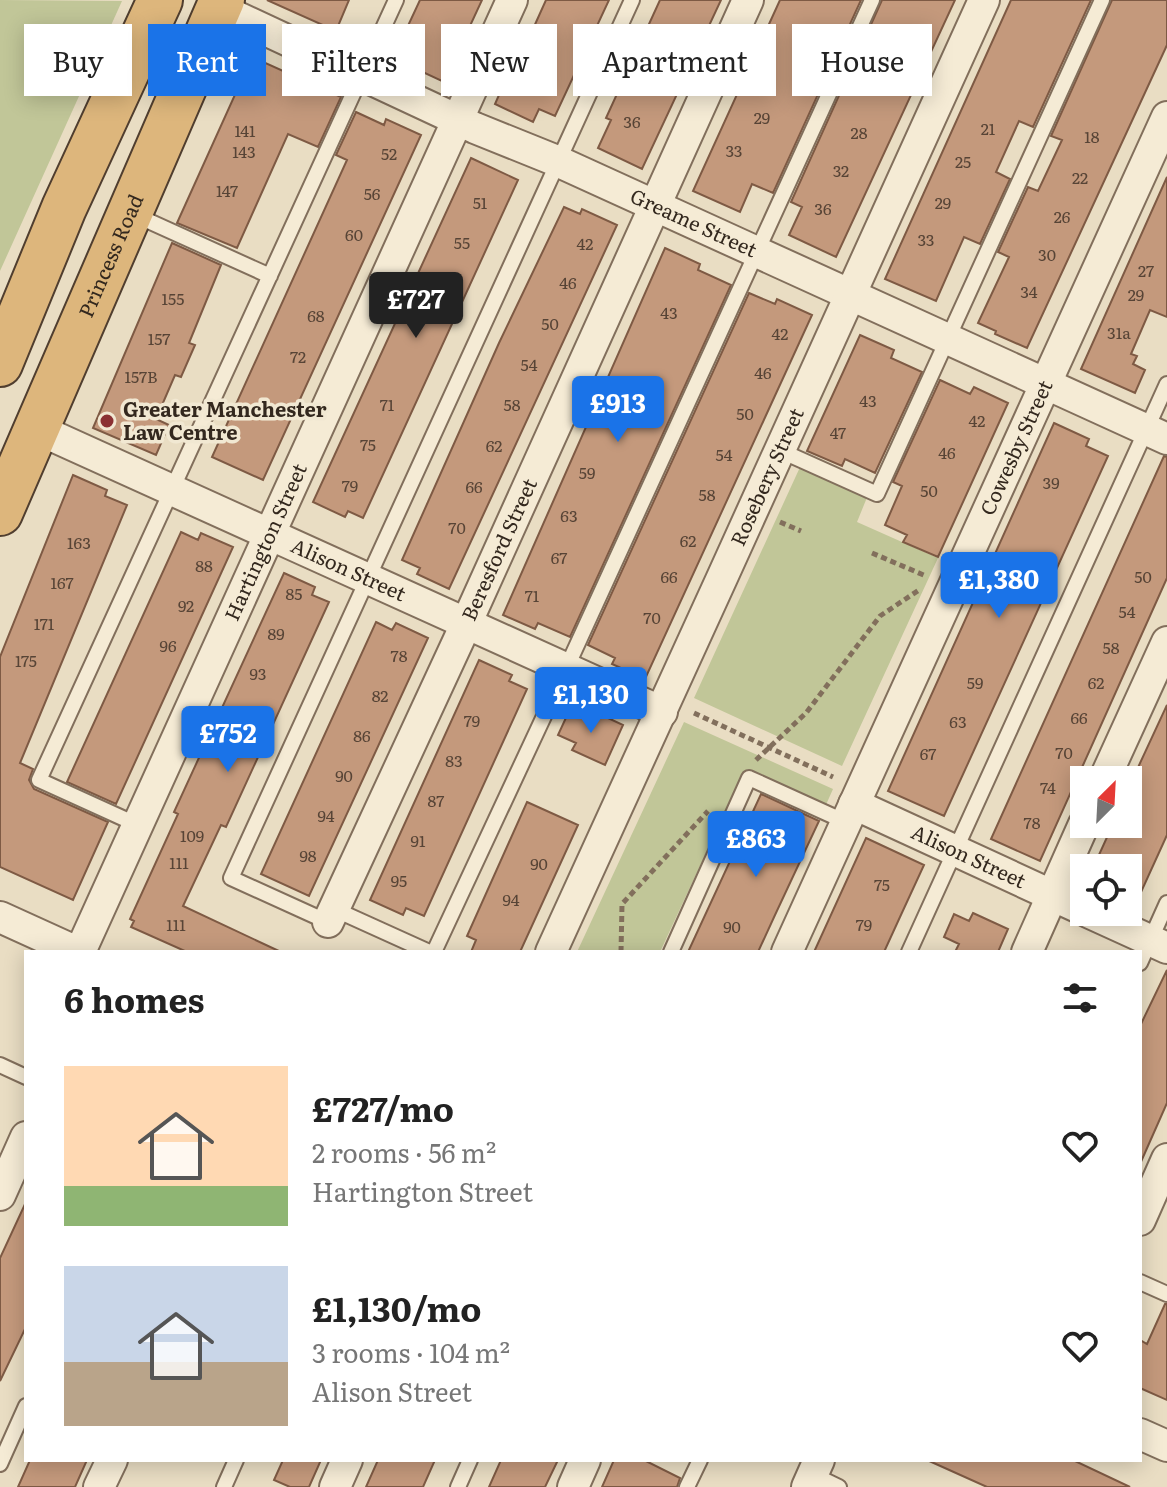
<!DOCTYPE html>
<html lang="en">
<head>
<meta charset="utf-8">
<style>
  :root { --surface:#fff; --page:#f6f6f6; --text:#222; --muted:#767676; --accent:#1a73e8 }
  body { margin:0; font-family:Literata,serif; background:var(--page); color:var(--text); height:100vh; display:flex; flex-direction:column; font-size:30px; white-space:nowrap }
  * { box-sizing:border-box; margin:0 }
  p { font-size:26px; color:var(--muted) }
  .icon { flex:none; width:44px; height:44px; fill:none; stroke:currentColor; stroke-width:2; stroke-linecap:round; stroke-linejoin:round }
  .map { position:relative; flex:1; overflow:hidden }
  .panel { position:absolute; left:24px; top:950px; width:1118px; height:512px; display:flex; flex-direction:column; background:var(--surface); border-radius:0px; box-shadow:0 4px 20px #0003 }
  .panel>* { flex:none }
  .banner { position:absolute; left:24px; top:24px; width:1120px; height:72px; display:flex; gap:16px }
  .needle { width:52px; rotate:24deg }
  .controls { position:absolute; left:1070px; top:766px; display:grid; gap:16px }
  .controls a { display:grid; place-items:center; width:72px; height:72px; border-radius:0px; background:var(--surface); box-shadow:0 4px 20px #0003; font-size:40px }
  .price { position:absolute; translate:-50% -68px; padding:0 18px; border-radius:8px; background:var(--accent); color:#fff; font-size:26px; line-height:52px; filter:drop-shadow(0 2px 4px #0008) }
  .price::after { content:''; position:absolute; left:50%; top:48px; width:24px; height:18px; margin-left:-12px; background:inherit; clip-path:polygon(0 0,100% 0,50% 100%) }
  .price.on { background:#222; color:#fff }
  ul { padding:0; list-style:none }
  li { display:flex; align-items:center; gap:24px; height:200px; padding:0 40px }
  li span { display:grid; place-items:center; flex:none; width:224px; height:160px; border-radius:0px; color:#555 }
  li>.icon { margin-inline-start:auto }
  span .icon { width:96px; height:96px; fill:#fffc; stroke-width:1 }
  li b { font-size:34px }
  h2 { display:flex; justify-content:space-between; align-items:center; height:96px; padding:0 40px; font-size:34px }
  .chip { padding:0 28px; border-radius:0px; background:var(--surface); box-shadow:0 4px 20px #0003; font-size:28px; line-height:72px }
  .chip.on { background:var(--accent); color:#fff }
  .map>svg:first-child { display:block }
  .green { fill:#c1c698 }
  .building { fill:#c4997c; stroke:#7e5a44; stroke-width:2 }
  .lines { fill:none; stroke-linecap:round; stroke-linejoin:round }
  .service-casing { stroke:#826f5c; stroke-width:18 }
  .minor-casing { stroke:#826f5c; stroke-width:34 }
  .trunk-casing { stroke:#503e2f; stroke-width:48 }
  .path { stroke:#826f5c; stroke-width:5; stroke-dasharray:6 4; stroke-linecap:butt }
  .service { stroke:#f5ebd5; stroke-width:14 }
  .minor { stroke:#f5ebd5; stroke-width:30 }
  .trunk { stroke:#ddb67c; stroke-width:44 }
  .poi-dot { fill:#8b3133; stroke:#f1e8d2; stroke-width:3 }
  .labels { text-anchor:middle; stroke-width:7; stroke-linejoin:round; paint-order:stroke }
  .number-label { font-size:16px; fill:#574436 }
  .street-label { font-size:20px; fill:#33281e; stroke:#f1e8d2 }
  .poi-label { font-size:20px; font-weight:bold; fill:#33281e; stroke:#f1e8d2; text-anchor:start }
</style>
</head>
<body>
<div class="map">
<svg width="1167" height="1487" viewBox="0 0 1167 1487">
  <rect width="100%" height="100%" fill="#e9ddc3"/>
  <path class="green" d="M 0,0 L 122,1 L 0,271 Z
    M 801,465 L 868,495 L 857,522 L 938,558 L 842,766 L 694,698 Z
    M 684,722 L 833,789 L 825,807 L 744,771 L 660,952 L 577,952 Z"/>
  <path class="building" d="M 267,0 L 349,0 L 336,31 Z
    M 420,0 L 482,0 L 444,82 L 399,61 L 412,33 L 406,30 Z
    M 546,0 L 609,0 L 555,116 L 539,109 L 533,122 L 495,104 L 506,79 L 510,80 Z
    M 660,0 L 721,0 L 642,169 L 598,148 L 611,120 L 606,118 Z
    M 780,0 L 861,0 L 773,193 L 752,184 L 740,212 L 693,191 Z
    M 882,0 L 955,0 L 836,257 L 789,235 L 802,207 L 791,202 Z
    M 1011,0 L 1091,0 L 1033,127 L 1019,121 L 996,172 L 1010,179 L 980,244 L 964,237 L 936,301 L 885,279 Z
    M 1112,0 L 1167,0 L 1167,45 L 1027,348 L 995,334 L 996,331 L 978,323 L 1009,257 L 998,252 L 1028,187 L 1038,191 L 1062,140 L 1051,136 Z
    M 252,57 L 341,97 L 318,147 L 288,134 L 237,248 L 177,223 Z
    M 356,112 L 384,125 L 386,119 L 421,135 L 263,480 L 212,457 L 347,160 L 336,155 Z
    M 471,158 L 518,180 L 363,518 L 348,511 L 345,517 L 313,502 Z
    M 1167,177 L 1167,317 L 1150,310 L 1131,354 L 1137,356 L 1133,364 L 1145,370 L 1135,393 L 1081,369 Z
    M 564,207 L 580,214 L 582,209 L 617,225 L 449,589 L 417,574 L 420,568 L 402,560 L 499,343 Z
    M 172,243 L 221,265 L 189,343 L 195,345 L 181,377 L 175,375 L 156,419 L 169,425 L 156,455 L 93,428 Z
    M 665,248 L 700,264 L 698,270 L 731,285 L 570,637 L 538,623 L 535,629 L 503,615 Z
    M 749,293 L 775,304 L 777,299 L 812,315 L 645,679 L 612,664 L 615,658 L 588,645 Z
    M 860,335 L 894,350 L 891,358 L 922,372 L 875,473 L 845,459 L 842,466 L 807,451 Z
    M 940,380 L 970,394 L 974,387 L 1008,403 L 938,557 L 903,542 L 907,535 L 885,525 L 902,486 L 893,482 Z
    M 1054,423 L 1089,439 L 1086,446 L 1108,456 L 944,816 L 888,791 Z
    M 1164,456 L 1167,457 L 1167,578 L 1040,861 L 991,839 Z
    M 73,475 L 107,490 L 105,496 L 127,505 L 20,763 L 33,769 L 29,780 L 34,789 L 108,822 L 73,900 L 0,867 L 0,657 Z
    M 181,532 L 198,540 L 201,533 L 233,547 L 116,804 L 67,782 Z
    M 284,573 L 315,587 L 312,595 L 329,602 L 226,827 L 221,825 L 183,906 L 281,952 L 187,952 L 131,927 L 134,921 L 130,919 L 178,814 L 174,812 Z
    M 376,622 L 392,630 L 396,623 L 428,638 L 309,896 L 261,874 Z
    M 479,660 L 512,675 L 509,681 L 527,689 L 424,916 L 406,908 L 403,915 L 370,900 Z
    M 1167,705 L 1167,835 L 1132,912 L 1128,910 L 1128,868 L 1093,868 L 1113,824 L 1128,824 L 1128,789 Z
    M 570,709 L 587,717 L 591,710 L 623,725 L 605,765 L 572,750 L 576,743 L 558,735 Z
    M 761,794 L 819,821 L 775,915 L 758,952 L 688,952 Z
    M 527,802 L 578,825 L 520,952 L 471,952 L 476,940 L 467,936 Z
    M 866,838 L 924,865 L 900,917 L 884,952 L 814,952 Z
    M 973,913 L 1008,929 L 998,952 L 955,952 L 959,944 L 944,937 L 954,914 L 969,921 Z
    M 1167,970 L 1167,1103 L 1140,1164 L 1140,1026 Z
    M 26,1202 L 26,1327 L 0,1381 L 0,1258 Z
    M 1165,1304 L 1167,1304 L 1167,1400 L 1140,1388 L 1140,1340 L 1147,1344 Z
    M 30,1460 L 87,1460 L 75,1487 L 18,1487 Z
    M 283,1460 L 321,1460 L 309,1487 L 290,1487 L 274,1480 Z
    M 378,1460 L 435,1460 L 423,1487 L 366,1487 Z
    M 501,1460 L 558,1460 L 545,1487 L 489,1487 Z
    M 614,1460 L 644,1460 L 680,1478 L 677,1487 L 602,1487 Z
    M 927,1460 L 1073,1460 L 1130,1487 L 987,1487 Z"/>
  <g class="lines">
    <defs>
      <path id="service" d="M 133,214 L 270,276
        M 779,450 L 877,494 L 1102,0
        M 138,825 L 39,780 L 396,0
        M 334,909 L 429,952
        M 328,922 L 231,878 L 632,0
        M 434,952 L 566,669 L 872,0
        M 671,952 L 749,778 L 846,822
        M 909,952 L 1167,384
        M 1140,963 L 1167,903
        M 0,1065 L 26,1077
        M 1140,1282 L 1167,1294
        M 0,1464 L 26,1406
        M 812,1474 L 839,1487
        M 224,1487 L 236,1460
        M 458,1487 L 470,1460
        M 687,1487 L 700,1460"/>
      <g id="minor">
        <path id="s1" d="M 218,8 L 475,128 L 557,161 L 1167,439"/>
        <path id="s2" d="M 35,428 L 662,712"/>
        <path d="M 1104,780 L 1167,642"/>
        <path id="s3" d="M 854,804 L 1084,910"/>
        <path d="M 1088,912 L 1167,948"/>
        <path d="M 0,917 L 77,952"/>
        <path id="s4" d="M 328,922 L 461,635 L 748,0"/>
        <path id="s5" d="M 80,952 L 512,0"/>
        <path id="s6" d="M 551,952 C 698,636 838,316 984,0"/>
        <path id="s7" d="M 787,952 L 1167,117"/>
        <path d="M 1027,952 L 1084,824"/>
        <path d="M 0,1195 L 26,1137"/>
        <path d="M 1140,1220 L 1167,1159"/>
        <path d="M 1140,1434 L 1167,1446"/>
        <path d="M 99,1487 L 112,1460"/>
        <path d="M 335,1487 L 347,1460"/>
        <path d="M 573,1487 L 585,1460"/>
        <path d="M 807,1487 L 819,1460"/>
      </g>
      <g id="trunk">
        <path d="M 0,364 L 64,208 L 160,0"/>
        <path id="s8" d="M 0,513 L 222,0"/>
      </g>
    </defs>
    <use href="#service" class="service-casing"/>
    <use href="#minor" class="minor-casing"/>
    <use href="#trunk" class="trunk-casing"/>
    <path class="path" d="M 780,522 L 801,531
      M 872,553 L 926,576
      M 694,713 L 833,777
      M 756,760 L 806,713 L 880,616 L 919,590
      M 621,952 L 622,904 L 708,811"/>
    <use href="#service" class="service"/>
    <use href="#minor" class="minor"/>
    <use href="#trunk" class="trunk"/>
  </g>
  <circle class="poi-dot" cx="107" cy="421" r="8"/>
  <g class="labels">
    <g class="number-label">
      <text x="762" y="124">29</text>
      <text x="632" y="128">36</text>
      <text x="988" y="135">21</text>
      <text x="245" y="137">141</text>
      <text x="859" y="139">28</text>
      <text x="1092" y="143">18</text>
      <text x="734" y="157">33</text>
      <text x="244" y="158">143</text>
      <text x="389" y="160">52</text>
      <text x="963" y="168">25</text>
      <text x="841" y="177">32</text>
      <text x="1080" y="184">22</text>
      <text x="227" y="197">147</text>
      <text x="372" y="200">56</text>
      <text x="480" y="209">51</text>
      <text x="943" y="209">29</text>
      <text x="823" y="215">36</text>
      <text x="1062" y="223">26</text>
      <text x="354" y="241">60</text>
      <text x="926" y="246">33</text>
      <text x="462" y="249">55</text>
      <text x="585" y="250">42</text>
      <text x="1047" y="261">30</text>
      <text x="1146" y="277">27</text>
      <text x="568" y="289">46</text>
      <text x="1029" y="298">34</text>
      <text x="1136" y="301">29</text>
      <text x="173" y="305">155</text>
      <text x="669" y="319">43</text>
      <text x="316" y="322">68</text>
      <text x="550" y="330">50</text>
      <text x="1119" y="339">31a</text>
      <text x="780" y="340">42</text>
      <text x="159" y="345">157</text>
      <text x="298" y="363">72</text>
      <text x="529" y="371">54</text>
      <text x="763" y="379">46</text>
      <text x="141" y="383">157B</text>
      <text x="868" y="407">43</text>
      <text x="387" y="411">71</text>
      <text x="512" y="411">58</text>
      <text x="745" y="420">50</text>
      <text x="977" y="427">42</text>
      <text x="838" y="439">47</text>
      <text x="368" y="451">75</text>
      <text x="494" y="452">62</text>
      <text x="947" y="459">46</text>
      <text x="724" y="461">54</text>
      <text x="587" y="479">59</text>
      <text x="1051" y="489">39</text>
      <text x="350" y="492">79</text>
      <text x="474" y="493">66</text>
      <text x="929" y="497">50</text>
      <text x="707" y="501">58</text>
      <text x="569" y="522">63</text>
      <text x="457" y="534">70</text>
      <text x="688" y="547">62</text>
      <text x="79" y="549">163</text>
      <text x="559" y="564">67</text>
      <text x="204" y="572">88</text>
      <text x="669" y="583">66</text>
      <text x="1143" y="583">50</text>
      <text x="62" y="589">167</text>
      <text x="294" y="600">85</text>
      <text x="532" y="602">71</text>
      <text x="186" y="612">92</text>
      <text x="1127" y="618">54</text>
      <text x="652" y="624">70</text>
      <text x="44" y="630">171</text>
      <text x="276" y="640">89</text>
      <text x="168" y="652">96</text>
      <text x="1111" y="654">58</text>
      <text x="399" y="662">78</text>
      <text x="26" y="667">175</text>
      <text x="258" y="680">93</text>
      <text x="975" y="689">59</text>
      <text x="1096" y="689">62</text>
      <text x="380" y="702">82</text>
      <text x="1079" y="724">66</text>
      <text x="472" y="727">79</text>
      <text x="958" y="728">63</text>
      <text x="362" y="742">86</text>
      <text x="1064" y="759">70</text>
      <text x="928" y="760">67</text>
      <text x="454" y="767">83</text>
      <text x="344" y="782">90</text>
      <text x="1048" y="794">74</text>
      <text x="436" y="807">87</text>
      <text x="326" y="822">94</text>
      <text x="1032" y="829">78</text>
      <text x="192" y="842">109</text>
      <text x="418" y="847">91</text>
      <text x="308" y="862">98</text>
      <text x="179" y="869">111</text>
      <text x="539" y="870">90</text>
      <text x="399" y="887">95</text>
      <text x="882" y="891">75</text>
      <text x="511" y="906">94</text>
      <text x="176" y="931">111</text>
      <text x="864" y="931">79</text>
      <text x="732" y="933">90</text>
    </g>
    <g class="street-label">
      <text dy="7" stroke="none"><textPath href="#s1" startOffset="522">Greame Street</textPath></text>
      <text dy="7" stroke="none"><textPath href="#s8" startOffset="280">Princess Road</textPath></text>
      <text dy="7" stroke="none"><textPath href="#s7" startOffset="554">Cowesby Street</textPath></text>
      <text dy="7" stroke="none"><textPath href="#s6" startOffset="522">Rosebery Street</textPath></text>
      <text dy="7" stroke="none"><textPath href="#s5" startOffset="450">Hartington Street</textPath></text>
      <text dy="7" stroke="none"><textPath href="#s4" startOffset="410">Beresford Street</textPath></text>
      <text dy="7" stroke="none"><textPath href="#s2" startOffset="344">Alison Street</textPath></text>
      <text dy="7" stroke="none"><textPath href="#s3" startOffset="126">Alison Street</textPath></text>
    </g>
    <g class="poi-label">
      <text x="123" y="417">Greater Manchester<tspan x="123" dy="23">Law Centre</tspan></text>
    </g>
  </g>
</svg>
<div class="controls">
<a><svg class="needle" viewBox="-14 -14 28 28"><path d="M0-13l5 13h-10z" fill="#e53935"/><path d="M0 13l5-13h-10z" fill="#767676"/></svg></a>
<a><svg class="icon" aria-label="locate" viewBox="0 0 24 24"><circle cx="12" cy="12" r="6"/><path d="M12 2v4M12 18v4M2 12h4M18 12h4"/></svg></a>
</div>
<b class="price on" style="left:416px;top:340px">£727</b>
<b class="price" style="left:618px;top:444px">£913</b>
<b class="price" style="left:999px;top:620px">£1,380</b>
<b class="price" style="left:591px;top:735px">£1,130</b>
<b class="price" style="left:228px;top:774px">£752</b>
<b class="price" style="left:756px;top:879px">£863</b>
<div class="banner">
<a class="chip">Buy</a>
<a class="chip on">Rent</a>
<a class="chip">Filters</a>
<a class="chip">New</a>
<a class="chip">Apartment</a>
<a class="chip">House</a>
</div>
<section class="panel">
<h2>6 homes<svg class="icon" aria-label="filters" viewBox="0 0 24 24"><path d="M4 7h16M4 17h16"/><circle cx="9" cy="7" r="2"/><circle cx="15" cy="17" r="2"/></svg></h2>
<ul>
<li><span style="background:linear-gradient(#ffd9b3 75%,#8fb573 0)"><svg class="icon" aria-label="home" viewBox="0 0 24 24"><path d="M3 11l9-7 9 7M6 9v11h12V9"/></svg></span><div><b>£727/mo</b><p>2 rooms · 56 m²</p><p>Hartington Street</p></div><svg class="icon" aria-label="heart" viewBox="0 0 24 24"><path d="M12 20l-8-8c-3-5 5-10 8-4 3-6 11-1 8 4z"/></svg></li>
<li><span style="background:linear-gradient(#c9d6e8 60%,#b9a48a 0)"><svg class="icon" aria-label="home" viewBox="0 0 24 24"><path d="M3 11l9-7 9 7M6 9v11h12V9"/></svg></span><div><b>£1,130/mo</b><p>3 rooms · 104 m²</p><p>Alison Street</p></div><svg class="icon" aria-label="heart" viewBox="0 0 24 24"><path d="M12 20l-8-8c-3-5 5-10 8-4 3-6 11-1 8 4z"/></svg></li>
</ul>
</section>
</div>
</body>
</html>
